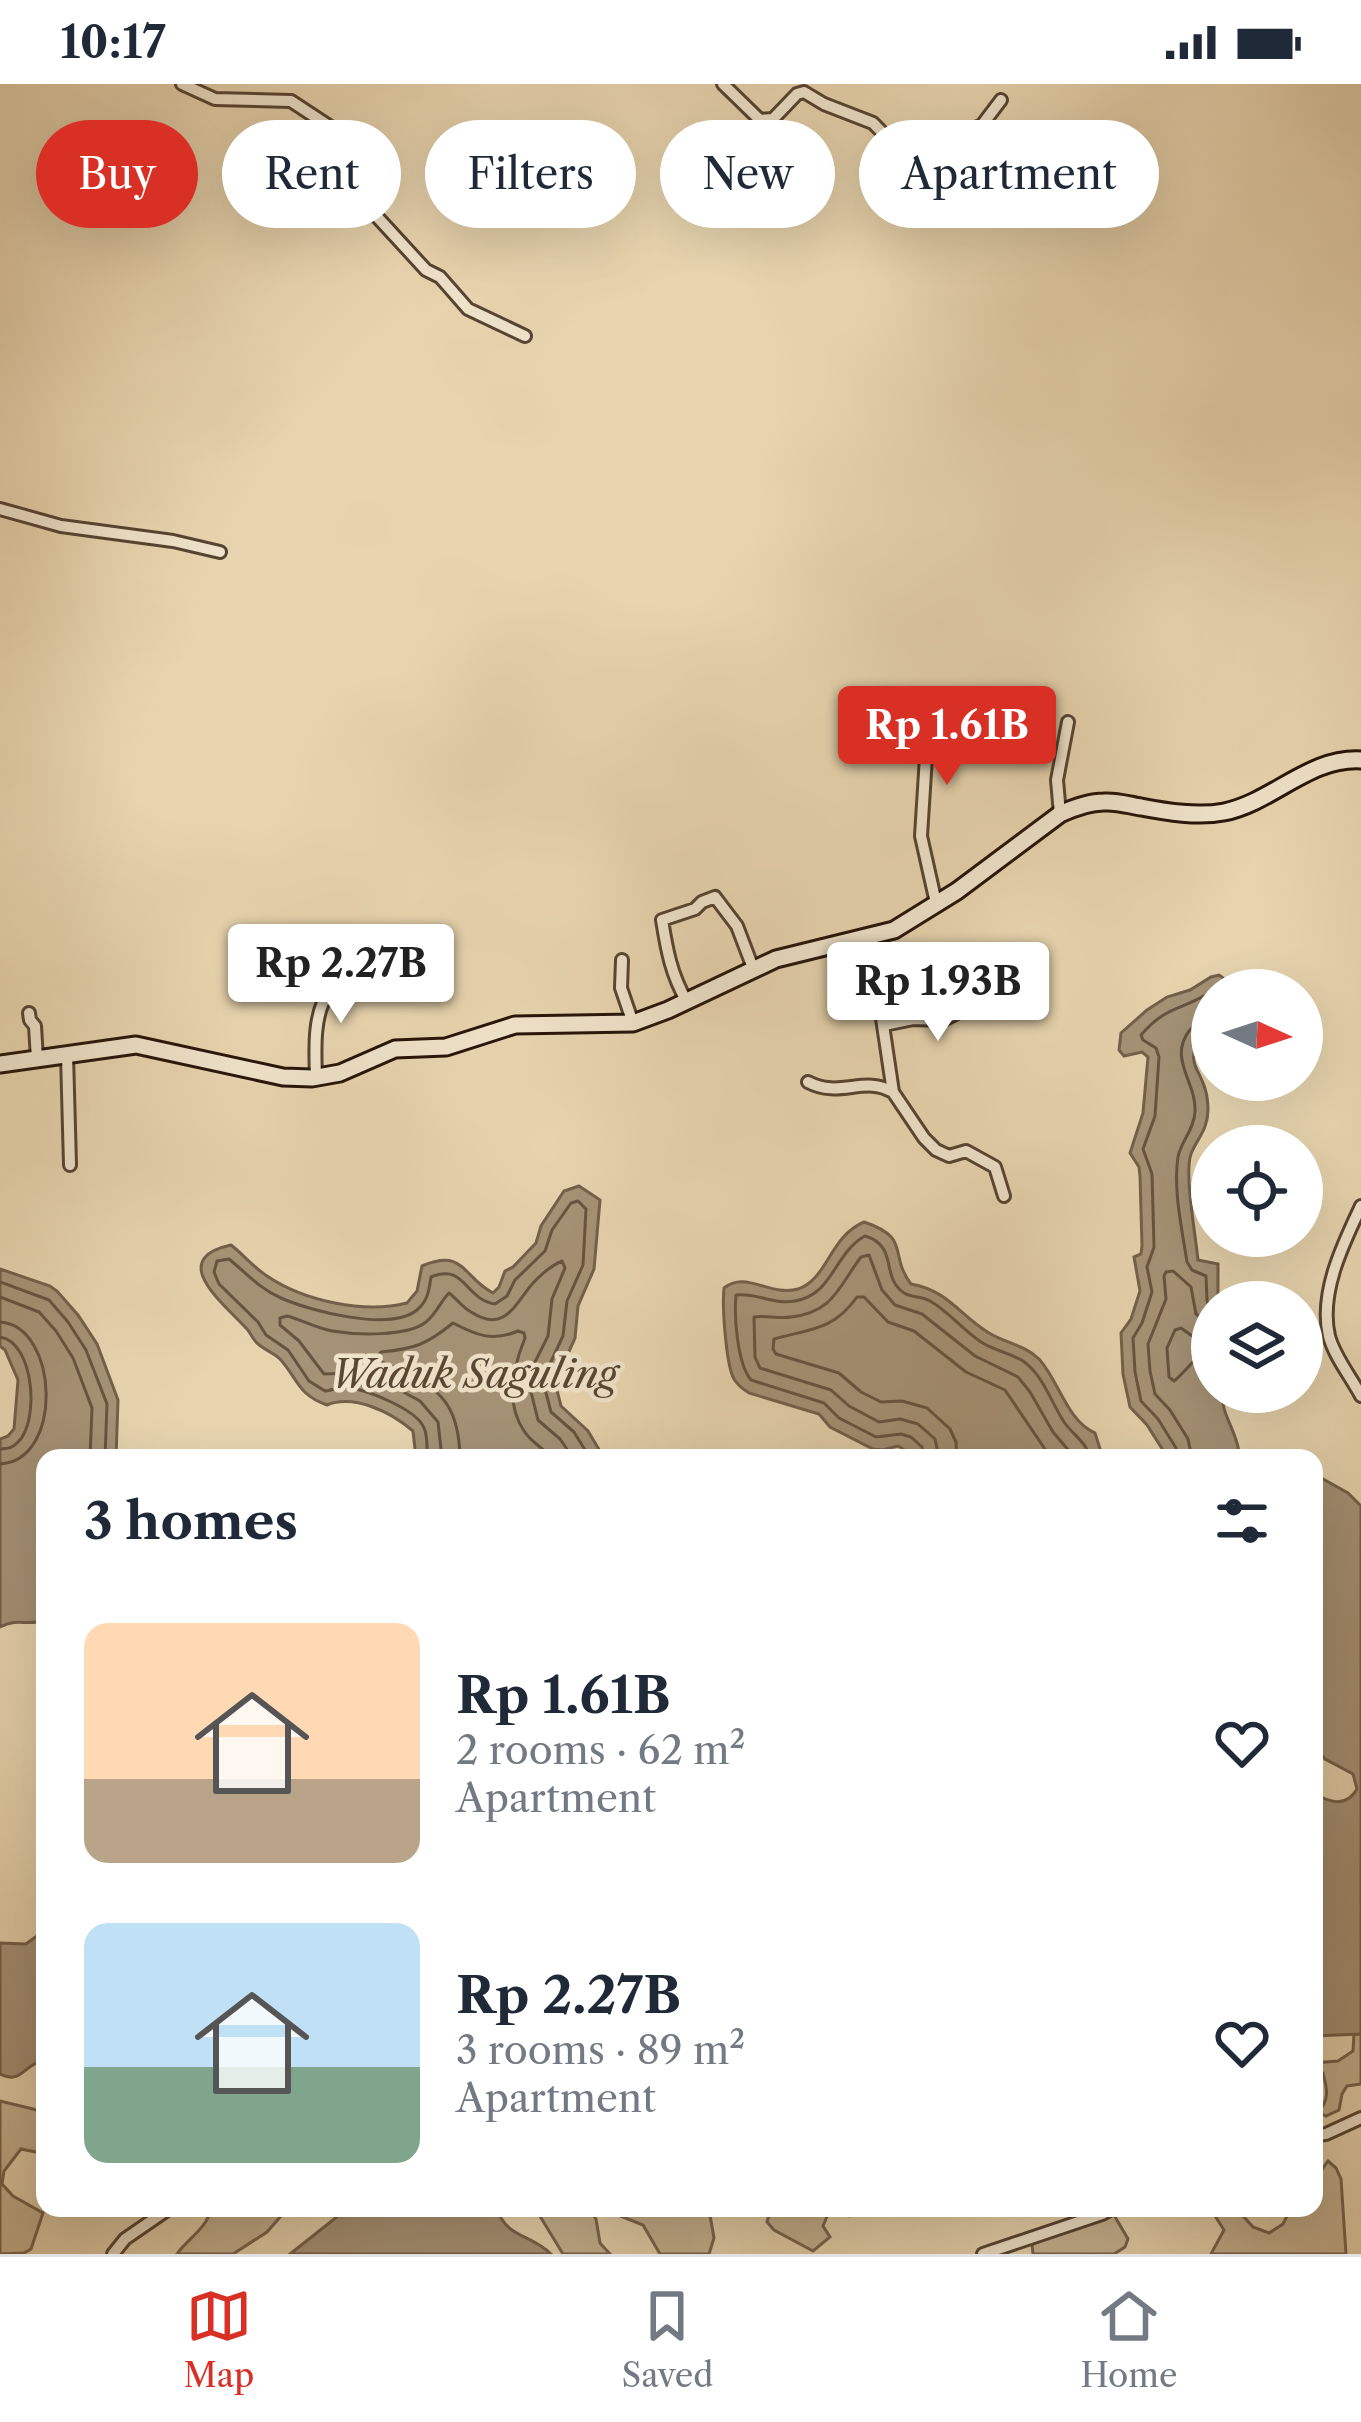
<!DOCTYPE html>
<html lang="en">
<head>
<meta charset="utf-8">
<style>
  :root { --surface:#fff; --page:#f2f2f3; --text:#1f2937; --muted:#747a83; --line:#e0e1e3; --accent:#d93025 }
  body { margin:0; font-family:"Libre Caslon Text",serif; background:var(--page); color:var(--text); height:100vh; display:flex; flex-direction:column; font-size:45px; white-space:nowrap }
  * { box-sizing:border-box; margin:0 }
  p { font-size:39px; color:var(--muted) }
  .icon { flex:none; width:66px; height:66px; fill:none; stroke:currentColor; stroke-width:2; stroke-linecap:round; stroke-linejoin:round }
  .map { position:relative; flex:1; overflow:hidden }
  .details { position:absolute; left:36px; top:1365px; width:1287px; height:768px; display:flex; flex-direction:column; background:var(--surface); border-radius:24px; box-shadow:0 12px 48px #0002 }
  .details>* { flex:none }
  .guide { position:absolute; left:36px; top:36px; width:1290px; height:108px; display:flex; gap:24px }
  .needle { width:78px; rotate:93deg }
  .tools { position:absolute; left:1191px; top:885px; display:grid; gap:24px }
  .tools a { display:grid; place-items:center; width:132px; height:132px; border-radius:50%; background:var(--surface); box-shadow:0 12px 48px #0002; font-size:60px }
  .price { position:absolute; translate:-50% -102px; padding:0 27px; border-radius:12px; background:#fff; color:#222; font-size:39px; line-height:78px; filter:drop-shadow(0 3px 6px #0008) }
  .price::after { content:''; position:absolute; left:50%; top:72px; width:36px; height:27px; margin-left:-18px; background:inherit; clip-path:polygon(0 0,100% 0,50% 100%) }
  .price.current { background:var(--accent); color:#fff }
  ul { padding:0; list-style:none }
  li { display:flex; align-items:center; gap:36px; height:300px; padding:0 48px }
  li span { display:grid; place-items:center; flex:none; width:336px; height:240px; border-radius:24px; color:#555 }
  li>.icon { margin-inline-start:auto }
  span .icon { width:144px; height:144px; fill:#fffc; stroke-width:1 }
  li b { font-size:51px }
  h2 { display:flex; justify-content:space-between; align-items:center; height:144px; padding:0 48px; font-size:51px }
  .tag { padding:0 42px; border-radius:54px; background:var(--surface); box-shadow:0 12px 48px #0002; font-size:42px; line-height:108px }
  .tag.current { background:var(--accent); color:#fff }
  .status { display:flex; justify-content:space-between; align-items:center; height:84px; padding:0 60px; background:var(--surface); direction:ltr }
  .status svg { height:33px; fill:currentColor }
  .tab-bar { display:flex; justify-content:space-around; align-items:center; height:168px; border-top:3px solid var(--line); background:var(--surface); font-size:33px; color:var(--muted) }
  .tab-bar a { display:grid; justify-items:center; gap:6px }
  .tab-bar .current { color:var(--accent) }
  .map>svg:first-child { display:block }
  .green { fill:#c7b493; stroke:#76644e; stroke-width:3 }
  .water { fill:#a69377; stroke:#73604b; stroke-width:3 }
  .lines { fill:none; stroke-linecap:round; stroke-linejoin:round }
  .shore { stroke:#665440; stroke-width:3 }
  .street-casing { stroke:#564432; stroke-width:16 }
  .secondary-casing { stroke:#261408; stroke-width:21 }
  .street { stroke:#f0e4cc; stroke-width:10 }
  .secondary { stroke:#f0e4cc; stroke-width:15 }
  .labels { text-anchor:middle; stroke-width:9; stroke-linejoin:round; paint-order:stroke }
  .water-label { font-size:39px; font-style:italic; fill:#594734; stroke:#f0e4cc }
</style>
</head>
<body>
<div class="status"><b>10:17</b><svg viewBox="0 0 49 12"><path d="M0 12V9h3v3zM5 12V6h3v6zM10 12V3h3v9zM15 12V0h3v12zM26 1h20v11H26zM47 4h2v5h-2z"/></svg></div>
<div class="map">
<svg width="1361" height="2170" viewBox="0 0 1361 2170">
  <rect width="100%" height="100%" fill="#e8d5b0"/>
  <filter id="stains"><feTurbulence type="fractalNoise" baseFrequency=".00167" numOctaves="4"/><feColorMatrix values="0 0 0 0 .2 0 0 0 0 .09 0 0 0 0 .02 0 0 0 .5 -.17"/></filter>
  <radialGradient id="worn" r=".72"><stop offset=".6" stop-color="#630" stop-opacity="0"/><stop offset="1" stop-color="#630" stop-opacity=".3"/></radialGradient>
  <path class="green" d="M 1354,1950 L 1361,1950 L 1361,2000 L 1347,2002 L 1342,2010 L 1339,2026 L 1326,2032 L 1318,2028 C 1330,2016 1327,2004 1323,1989 L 1314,1988 L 1314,1979 L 1338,1977 L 1353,1967 Z
    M 0,2017 L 45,2028 L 45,2070 L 21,2065 L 4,2087 L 2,2100 L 13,2112 L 43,2129 L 31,2165 L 24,2169 L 0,2170 Z
    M 1328,2077 L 1336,2084 L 1341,2095 L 1346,2170 L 1211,2170 L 1224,2146 L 1210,2124 L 1236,2124 L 1253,2143 L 1269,2149 L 1283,2140 L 1291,2124 L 1314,2124 L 1314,2097 Z
    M 211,2124 L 288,2124 L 267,2148 L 233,2170 L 177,2170 C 187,2155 208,2144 211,2124 Z
    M 535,2124 L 589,2124 L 596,2135 L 600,2159 L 610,2170 L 563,2170 Z
    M 607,2124 L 714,2124 L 710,2131 L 714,2154 L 709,2170 L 660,2170 L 643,2141 L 620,2132 Z
    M 771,2124 L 869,2124 C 855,2132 849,2135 833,2127 L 828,2130 L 823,2142 L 830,2153 L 813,2167 L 774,2146 L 767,2138 Z
    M 1114,2131 L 1128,2155 L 1125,2163 L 1114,2170 L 1033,2170 L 1032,2160 Z"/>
  <path class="water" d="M 1219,891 L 1226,896 L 1229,906 L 1212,906 L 1212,939 C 1173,985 1208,979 1208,1026 C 1208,1046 1196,1056 1191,1070 C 1184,1090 1196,1153 1198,1176 L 1218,1180 L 1218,1218 L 1212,1218 L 1212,1308 L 1222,1308 C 1221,1330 1236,1346 1239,1368 L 1252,1374 L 1168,1374 L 1147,1341 L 1130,1323 L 1123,1290 L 1121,1249 L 1131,1235 L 1140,1207 L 1134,1173 L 1141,1170 L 1142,1162 L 1140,1092 L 1139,1083 L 1130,1069 L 1143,1029 L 1148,973 L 1142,968 L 1124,972 L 1119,966 L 1121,949 L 1147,926 L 1167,913 L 1190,906 L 1211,893 Z
    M 579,1102 L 600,1116 L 594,1185 L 578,1222 L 575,1254 L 559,1290 L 557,1306 L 561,1322 L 588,1347 L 604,1374 L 416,1374 L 413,1347 C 391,1328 354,1310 327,1321 C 298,1311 298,1295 280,1275 C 273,1268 262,1265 256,1258 C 252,1254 250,1247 245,1243 C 224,1220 166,1175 231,1161 C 244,1171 253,1183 267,1192 C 304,1217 364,1230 407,1219 L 417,1207 L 422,1182 C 465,1164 462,1193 493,1209 L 499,1203 L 505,1187 L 513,1183 L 536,1159 L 541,1142 L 564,1107 Z
    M 864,1138 C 912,1154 888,1170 911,1200 C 949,1207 959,1231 989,1249 C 1005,1259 1025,1261 1039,1275 C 1059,1297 1067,1337 1095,1349 L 1103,1374 L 918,1374 L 898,1362 L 882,1366 L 873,1365 L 830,1343 L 819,1330 L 749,1309 C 742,1304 739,1303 734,1295 C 726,1281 722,1222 724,1204 C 746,1186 770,1213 798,1205 C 828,1195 829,1153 864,1138 Z
    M 0,1185 L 50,1202 L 57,1207 L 78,1231 L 97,1260 L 118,1316 L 116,1374 L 45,1374 L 45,1536 C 27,1543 20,1533 0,1543 L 0,1355 L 8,1352 L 14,1345 L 18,1296 L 5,1266 L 0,1262 Z
    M 1314,1390 L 1348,1409 L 1361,1422 L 1361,1950 L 1314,1952 L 1314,1710 C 1330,1718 1346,1724 1357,1705 L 1353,1690 L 1325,1675 L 1314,1662 Z
    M 45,1846 L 45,1976 C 23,1980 22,2001 0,1990 L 0,1859 L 26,1860 Z
    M 348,2124 L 496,2124 C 508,2155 529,2149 551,2170 L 290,2170 Z"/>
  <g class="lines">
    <path class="shore" d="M 1212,932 C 1200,934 1197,938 1189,947 C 1168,975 1197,999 1195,1028 C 1194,1046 1181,1057 1178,1073 C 1173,1106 1182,1145 1187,1178 L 1192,1186 L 1206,1192 L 1207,1217 L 1212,1227
      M 0,1198 L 49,1216 L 68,1238 L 86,1266 L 107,1320 L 105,1374
      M 0,1213 L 39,1228 L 56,1247 L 73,1274 L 92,1324 L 90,1374
      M 0,1238 C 59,1242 64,1377 0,1380
      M 1181,1244 L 1202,1259 L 1205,1265 C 1201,1269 1177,1296 1174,1297 L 1169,1293 L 1167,1264 L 1175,1246 Z
      M 0,1253 C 34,1258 40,1337 18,1358 C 11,1365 9,1364 0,1365
      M 427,1374 C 427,1365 428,1352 424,1344 C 417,1325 363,1304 344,1303 C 341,1303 328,1307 325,1307 L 309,1297 L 288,1266 L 266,1251 L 258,1238 L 219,1200 L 214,1188 L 217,1177 L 229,1175 C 246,1189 260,1205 281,1214 C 310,1227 390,1248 417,1226 C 428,1217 429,1206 431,1193 C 466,1179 464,1215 495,1220 L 507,1212 L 515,1196 L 545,1167 L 552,1146 L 571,1119 L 578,1117 L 586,1125 L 583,1181 L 567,1217 L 563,1252 L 547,1286 L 545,1305 L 551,1328 L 574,1348 L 590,1374
      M 442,1374 L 438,1338 L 420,1317 L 394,1303 L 351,1289 L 324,1290 L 299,1257 L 280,1241 L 280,1234 L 287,1232 C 302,1236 316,1244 332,1247 C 356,1251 407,1253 426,1238 C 436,1230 441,1217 449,1209 C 456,1214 462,1223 471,1228 C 499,1246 510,1230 526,1208 C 534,1196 550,1182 562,1177 L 565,1184 L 552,1215 L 548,1252 L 533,1282 L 531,1308 L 538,1336 L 560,1355 L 573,1374
      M 460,1374 C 459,1328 446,1307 403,1287 C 393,1282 384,1281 376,1274 L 381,1268 C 415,1265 427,1260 453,1239 C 476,1251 492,1258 518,1247 L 524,1249 L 525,1254 C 513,1283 505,1319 524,1347 C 531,1358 543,1364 552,1374
      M 924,1374 L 922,1363 L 911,1353 L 901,1350 L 876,1353 L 839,1334 L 824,1319 L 751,1296 C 737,1279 734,1232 736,1211 C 755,1208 773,1221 795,1217 C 833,1211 834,1169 865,1152 C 899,1162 880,1193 904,1209 C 912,1214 922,1212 930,1217 C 948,1227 963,1246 981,1258 C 993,1266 1010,1269 1023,1277 C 1043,1291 1051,1318 1064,1338 C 1074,1352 1086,1358 1091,1374
      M 939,1374 L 935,1355 L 918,1340 L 900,1335 L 879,1338 L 849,1322 L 831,1306 L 760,1284 L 755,1273 L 754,1233 C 765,1231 779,1235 791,1233 C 834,1228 839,1202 861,1173 L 869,1171 L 882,1206 L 895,1221 L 922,1230 L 975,1272 L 1018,1293 L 1030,1308 L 1053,1348 L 1075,1374
      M 957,1374 L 956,1358 L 950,1345 L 927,1324 L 902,1317 L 881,1318 L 861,1308 L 839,1289 L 776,1270 L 773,1265 L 774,1255 C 809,1245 833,1247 857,1213 L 864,1213 L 888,1238 L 914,1247 L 966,1288 L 1005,1306 L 1051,1374
      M 1177,1374 L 1176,1364 L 1158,1335 L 1141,1317 L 1135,1288 L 1133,1254 L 1142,1239 L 1152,1208 L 1147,1183 L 1154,1163 L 1152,1090 L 1143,1065 L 1155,1032 L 1159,973 L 1156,964 L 1143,956 L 1141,951 C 1168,920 1182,927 1212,907
      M 1192,1374 L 1188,1355 L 1170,1326 L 1155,1310 L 1150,1287 L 1148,1260 L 1166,1215 L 1164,1192 L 1166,1188 L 1173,1187 L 1191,1203 L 1196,1230 L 1212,1243"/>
    <defs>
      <path id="street" d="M 182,0 L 215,15 L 291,17 L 373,71 L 379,83 L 368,116 L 369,124 L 426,186 L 440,193 L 468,225 L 525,252
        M 723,0 L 760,36 L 773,35 L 797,10 L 804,8 L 824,20 L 873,39 L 905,72 L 912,75 L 937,61 L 982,41 L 1001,16
        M 0,425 L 61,442 L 173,457 L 220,468
        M 1060,730 L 1057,696 L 1068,638
        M 936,819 L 921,752 L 928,641 L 930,639 L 975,642 L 1009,627
        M 870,854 L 893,1008 L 924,1054 L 936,1066 L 949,1072 L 966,1067 L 995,1083 L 1004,1112
        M 622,876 L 621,904 L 633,939
        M 687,918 C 671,890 667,867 662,836 L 695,825 L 702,818 L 715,813 L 737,842 L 753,884
        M 29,929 L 30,936 L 35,942 L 37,975
        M 884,941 L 913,935 L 943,936 L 975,920
        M 67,971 L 70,1081
        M 316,993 C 315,967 313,926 330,908 L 329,892
        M 808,998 C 840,1015 864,991 893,1008
        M 1361,1122 C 1343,1160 1319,1209 1329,1252 C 1334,1272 1351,1293 1361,1312
        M 1314,2051 L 1326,2050 L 1361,2034
        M 113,2170 L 125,2155 L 170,2124
        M 983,2170 L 1102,2130 L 1113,2124"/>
      <path id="secondary" d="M 0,980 L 136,961 L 283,993 L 312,994 L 340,989 L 395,965 L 446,963 L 515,941 L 633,939 L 668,926 L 776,875 L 894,846 L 957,807 L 1060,730 C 1073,724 1089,718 1104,718 C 1116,717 1129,721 1141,723 C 1167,728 1198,733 1224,728 C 1273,718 1309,673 1361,676"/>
    </defs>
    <use href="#street" class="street-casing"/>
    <use href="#secondary" class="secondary-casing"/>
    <use href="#street" class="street"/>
    <use href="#secondary" class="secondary"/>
  </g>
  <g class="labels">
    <g class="water-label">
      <text x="474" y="1304">Waduk Saguling</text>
    </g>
  </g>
  <rect width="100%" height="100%" filter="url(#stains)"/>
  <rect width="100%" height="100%" fill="url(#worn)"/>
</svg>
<div class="tools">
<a><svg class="needle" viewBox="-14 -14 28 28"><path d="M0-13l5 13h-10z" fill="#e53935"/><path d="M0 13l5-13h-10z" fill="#747a83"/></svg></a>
<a><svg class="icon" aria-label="locate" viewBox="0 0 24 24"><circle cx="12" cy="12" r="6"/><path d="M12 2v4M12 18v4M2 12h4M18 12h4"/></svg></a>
<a><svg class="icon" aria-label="layers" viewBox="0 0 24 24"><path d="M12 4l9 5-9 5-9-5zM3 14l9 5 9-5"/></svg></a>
</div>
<b class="price current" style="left:947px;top:704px">Rp 1.61B</b>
<b class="price" style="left:341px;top:942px">Rp 2.27B</b>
<b class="price" style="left:938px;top:960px">Rp 1.93B</b>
<div class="guide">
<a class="tag current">Buy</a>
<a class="tag">Rent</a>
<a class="tag">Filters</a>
<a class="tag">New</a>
<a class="tag">Apartment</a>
</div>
<section class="details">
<h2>3 homes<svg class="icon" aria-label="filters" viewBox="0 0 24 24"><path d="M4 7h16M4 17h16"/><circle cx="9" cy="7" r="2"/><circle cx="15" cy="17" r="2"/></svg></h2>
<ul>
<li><span style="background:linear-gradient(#ffd9b3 65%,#b9a48a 0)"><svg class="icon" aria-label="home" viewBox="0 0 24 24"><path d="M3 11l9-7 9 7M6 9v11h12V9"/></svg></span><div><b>Rp 1.61B</b><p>2 rooms · 62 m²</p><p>Apartment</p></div><svg class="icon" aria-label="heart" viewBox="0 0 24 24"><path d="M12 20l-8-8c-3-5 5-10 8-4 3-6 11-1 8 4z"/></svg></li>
<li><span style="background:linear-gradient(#bfe0f5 60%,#7fa58c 0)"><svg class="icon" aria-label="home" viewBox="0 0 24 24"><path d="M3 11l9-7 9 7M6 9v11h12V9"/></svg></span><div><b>Rp 2.27B</b><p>3 rooms · 89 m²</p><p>Apartment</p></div><svg class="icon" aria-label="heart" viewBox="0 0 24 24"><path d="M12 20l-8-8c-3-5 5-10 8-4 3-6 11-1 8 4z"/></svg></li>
</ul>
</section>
</div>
<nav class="tab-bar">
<a class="current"><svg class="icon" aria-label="map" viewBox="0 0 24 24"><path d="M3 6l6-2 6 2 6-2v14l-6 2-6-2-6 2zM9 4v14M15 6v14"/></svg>Map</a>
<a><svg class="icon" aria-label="saved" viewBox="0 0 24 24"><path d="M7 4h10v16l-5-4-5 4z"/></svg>Saved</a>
<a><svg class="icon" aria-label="home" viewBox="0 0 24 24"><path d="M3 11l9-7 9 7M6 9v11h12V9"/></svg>Home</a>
</nav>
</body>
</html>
